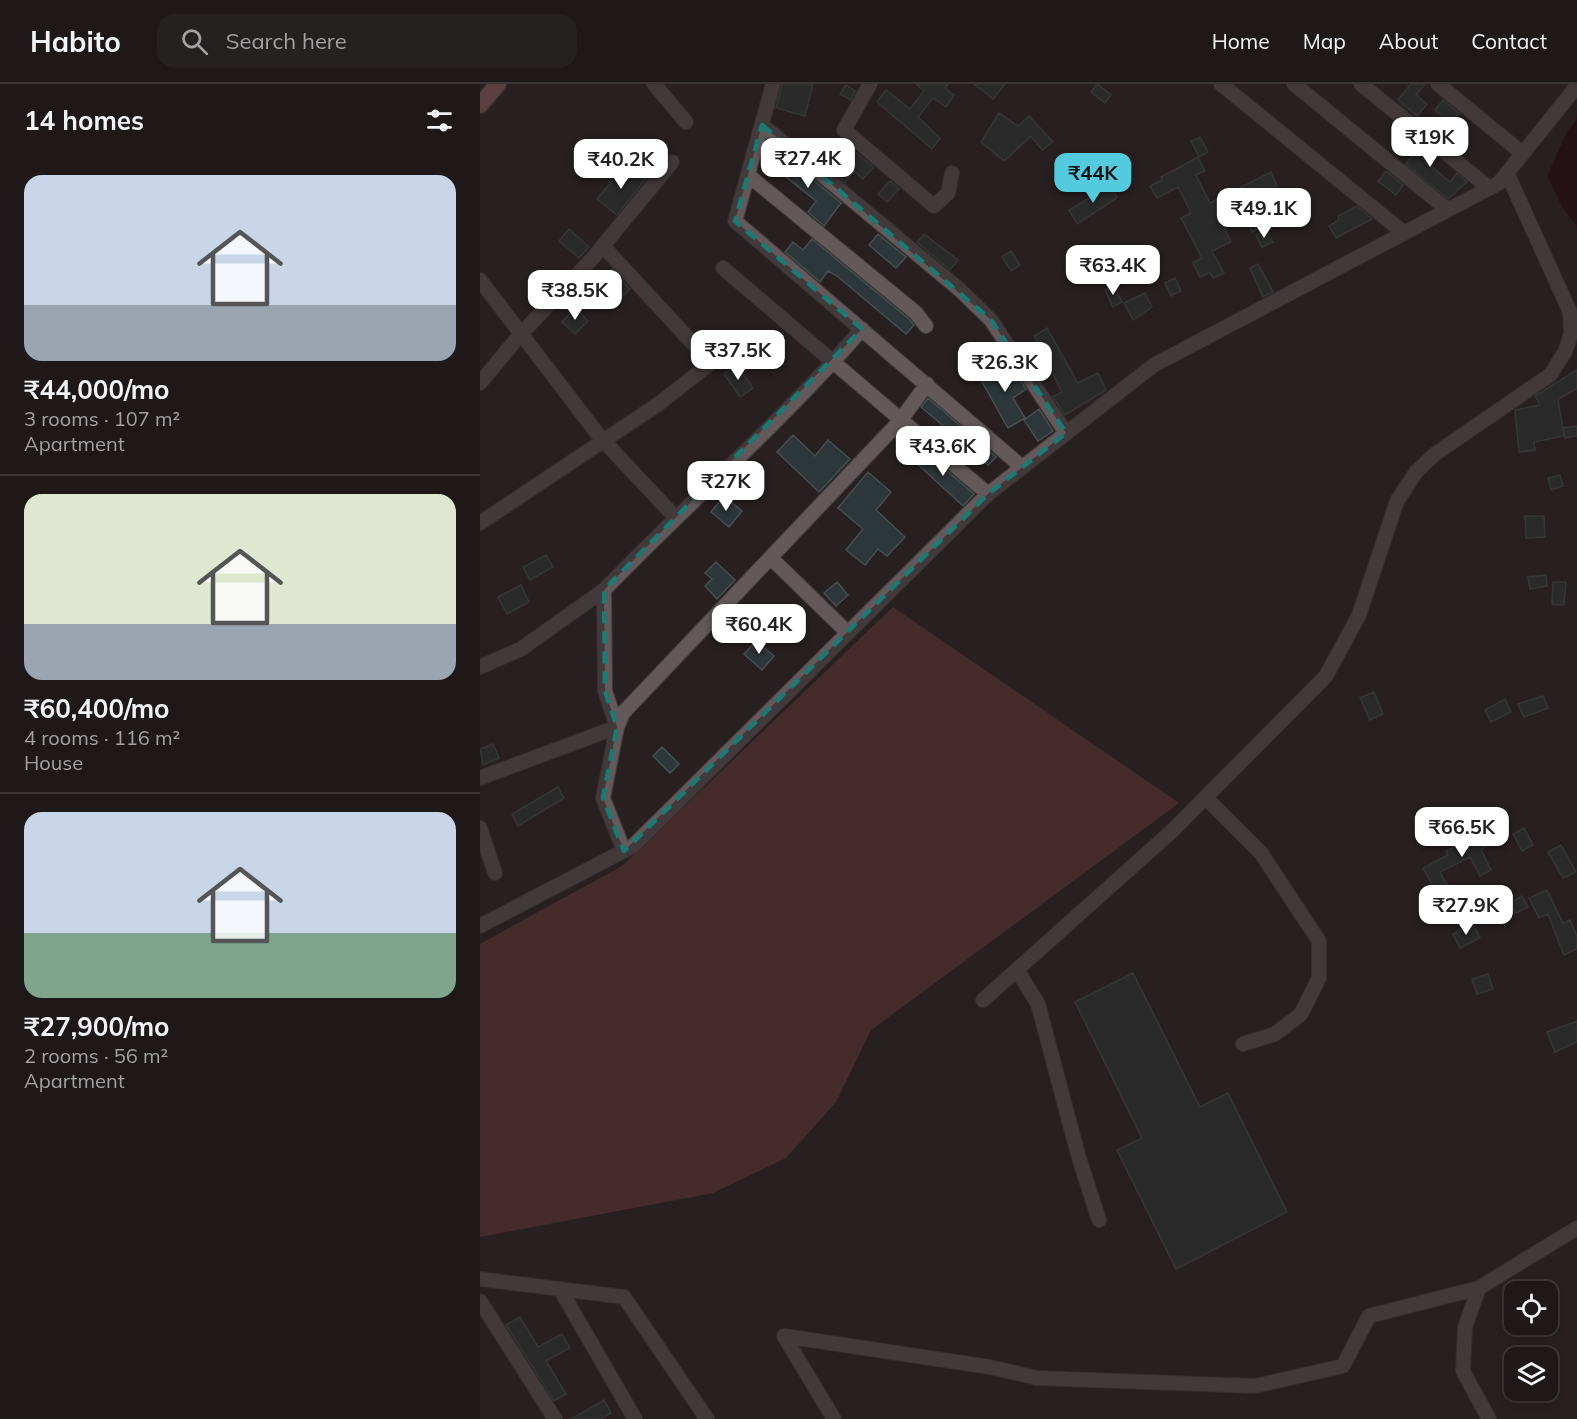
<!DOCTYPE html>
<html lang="en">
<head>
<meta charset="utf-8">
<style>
  :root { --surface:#1e1818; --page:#262121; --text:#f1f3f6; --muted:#a1a0a2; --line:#3c3737; --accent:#54cade }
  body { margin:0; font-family:Mulish,sans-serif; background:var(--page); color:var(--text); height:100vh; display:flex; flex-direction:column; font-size:22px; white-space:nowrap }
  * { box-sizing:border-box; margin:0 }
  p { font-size:20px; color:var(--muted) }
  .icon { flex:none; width:33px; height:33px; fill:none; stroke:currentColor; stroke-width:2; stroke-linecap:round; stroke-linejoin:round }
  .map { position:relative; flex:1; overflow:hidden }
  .sheet { display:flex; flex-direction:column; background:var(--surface); width:480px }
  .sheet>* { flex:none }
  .tools { position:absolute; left:1024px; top:1197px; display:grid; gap:12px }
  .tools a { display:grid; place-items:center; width:54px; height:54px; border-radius:12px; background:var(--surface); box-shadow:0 3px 9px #0003,0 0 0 2px var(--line); font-size:30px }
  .price { position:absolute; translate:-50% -51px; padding:0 14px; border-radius:12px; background:#fff; color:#222; font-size:20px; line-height:39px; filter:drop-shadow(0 2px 3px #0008) }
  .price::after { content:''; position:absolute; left:50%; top:36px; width:18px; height:14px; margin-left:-9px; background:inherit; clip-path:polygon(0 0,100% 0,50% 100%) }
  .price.selected { background:var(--accent); color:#111 }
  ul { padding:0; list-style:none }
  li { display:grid; align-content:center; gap:12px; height:318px; padding:0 24px }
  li+li { border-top:2px solid var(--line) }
  li span { display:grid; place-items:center; height:186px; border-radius:18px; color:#555 }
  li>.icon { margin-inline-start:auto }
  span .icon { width:108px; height:108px; fill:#fffc; stroke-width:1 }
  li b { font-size:26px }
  h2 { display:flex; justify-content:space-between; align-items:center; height:72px; padding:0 24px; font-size:26px }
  header { display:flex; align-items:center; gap:36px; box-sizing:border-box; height:84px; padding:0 30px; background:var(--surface); border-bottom:2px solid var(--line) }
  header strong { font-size:28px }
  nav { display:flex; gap:33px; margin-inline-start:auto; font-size:21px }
  .search { width:420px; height:54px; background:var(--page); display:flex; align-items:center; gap:15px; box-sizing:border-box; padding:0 21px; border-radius:18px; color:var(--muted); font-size:22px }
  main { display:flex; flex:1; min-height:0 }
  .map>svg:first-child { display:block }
  .green { fill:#6a393d }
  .water { fill:#240005 }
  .building { fill:#2d3638; stroke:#454f51; stroke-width:1.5 }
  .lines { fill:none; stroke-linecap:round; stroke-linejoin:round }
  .minor-casing { stroke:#443d3d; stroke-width:16 }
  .major-casing { stroke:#443d3d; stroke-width:19 }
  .minor { stroke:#63595a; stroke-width:14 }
  .major { stroke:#9b6468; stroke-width:16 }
  .marked { fill:none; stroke:#1a7b74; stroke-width:4.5; stroke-dasharray:12 8; stroke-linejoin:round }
</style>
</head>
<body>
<header>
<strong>Habito</strong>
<div class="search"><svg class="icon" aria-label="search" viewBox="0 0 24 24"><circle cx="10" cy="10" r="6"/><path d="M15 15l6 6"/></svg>Search here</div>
<nav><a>Home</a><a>Map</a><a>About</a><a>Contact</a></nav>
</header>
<main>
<section class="sheet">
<h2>14 homes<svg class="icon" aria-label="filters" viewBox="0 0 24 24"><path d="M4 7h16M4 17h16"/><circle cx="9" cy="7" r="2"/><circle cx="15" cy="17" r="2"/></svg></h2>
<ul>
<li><span style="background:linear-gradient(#c9d6e8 70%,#9aa5b1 0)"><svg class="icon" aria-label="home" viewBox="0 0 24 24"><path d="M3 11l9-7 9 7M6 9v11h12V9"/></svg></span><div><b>₹44,000/mo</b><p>3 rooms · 107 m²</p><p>Apartment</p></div></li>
<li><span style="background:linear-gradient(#dfe7d0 70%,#9aa5b1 0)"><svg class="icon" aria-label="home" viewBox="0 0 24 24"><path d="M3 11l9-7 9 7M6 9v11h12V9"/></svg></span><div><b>₹60,400/mo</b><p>4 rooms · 116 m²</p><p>House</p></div></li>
<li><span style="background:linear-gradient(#c9d6e8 65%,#7fa58c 0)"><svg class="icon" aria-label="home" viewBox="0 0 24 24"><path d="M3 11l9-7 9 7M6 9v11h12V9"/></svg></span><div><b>₹27,900/mo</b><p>2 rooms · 56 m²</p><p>Apartment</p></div></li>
</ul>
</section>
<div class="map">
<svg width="1097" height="1335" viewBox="0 0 1097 1335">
  <rect width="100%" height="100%" fill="#282020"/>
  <path class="green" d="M 413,523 L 699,719 L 391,946 L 356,1018 L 306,1074 L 233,1109 L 0,1153 L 0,860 L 142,782 Z"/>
  <path class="water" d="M 1097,34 L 1097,142 L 1082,123 L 1067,92 L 1087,48 Z"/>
  <path class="building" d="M 302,0 L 333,0 L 325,32 L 296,24 Z
    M 436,0 L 468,0 L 465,4 L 474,11 L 466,23 L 453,14 L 438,33 L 460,54 L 452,65 L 397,18 L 406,6 L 430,25 L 444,7 Z
    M 494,0 L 525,0 L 513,15 Z
    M 617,0 L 631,11 L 625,19 L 611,8 Z
    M 931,0 L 945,0 L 936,11 L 947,20 L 937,32 L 918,16 Z
    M 366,1 L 375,7 L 371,16 L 360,10 Z
    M 963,16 L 979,29 L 971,39 L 955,26 Z
    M 519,29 L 538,42 L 549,32 L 573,58 L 562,66 L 551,52 L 524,77 L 501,58 Z
    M 925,47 L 957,73 L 951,82 L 970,98 L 977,89 L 987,98 L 968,115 L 926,80 L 935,68 L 919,55 Z
    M 720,53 L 728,68 L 719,73 L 711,57 Z
    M 299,67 L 361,119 L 344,142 L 328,128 L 336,117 L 290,80 Z
    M 375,68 L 394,83 L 383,95 L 374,87 L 365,99 L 356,91 Z
    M 718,73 L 725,87 L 716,91 L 730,119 L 791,88 L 797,102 L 768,117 L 782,143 L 772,148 L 759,122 L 739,132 L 751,158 L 732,167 L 744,189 L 733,194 L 730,188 L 720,193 L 713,179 L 722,174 L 701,134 L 711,129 L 698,103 L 677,114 L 670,102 L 682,96 L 681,93 Z
    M 146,81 L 166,95 L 137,131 L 117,115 Z
    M 906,87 L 923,101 L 916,111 L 898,97 Z
    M 410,97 L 419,105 L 407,118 L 398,110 Z
    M 631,101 L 637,114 L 597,140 L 589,126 Z
    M 877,122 L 892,135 L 856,154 L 849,142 L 859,136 L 858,132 Z
    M 89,145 L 109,163 L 99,174 L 79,157 Z
    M 786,146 L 793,158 L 782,163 L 776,151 Z
    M 398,150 L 426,173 L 416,184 L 389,161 Z
    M 444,150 L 478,176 L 470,186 L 437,158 Z
    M 332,155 L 429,235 L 434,241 L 426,250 L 357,192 L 348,187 L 340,198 L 305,168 L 313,158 L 323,166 Z
    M 531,167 L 540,181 L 531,187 L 522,173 Z
    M 778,180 L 793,208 L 783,213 L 770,184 Z
    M 132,185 L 150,205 L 139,216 L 120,196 Z
    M 695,194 L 701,207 L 691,212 L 685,199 Z
    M 634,202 L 642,218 L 633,223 L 625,206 Z
    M 665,209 L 672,223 L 653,236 L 644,219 Z
    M 95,224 L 108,237 L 95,250 L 82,238 Z
    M 567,244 L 598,299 L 618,289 L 626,306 L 585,331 L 573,313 L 582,308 L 554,252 Z
    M 528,278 L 546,305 L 533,314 L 545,334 L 528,344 L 501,296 Z
    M 257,281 L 273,304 L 260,313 L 244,290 Z
    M 1097,286 L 1097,305 L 1078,315 L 1084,352 L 1054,358 L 1055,366 L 1039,368 L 1035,326 L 1060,321 L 1055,312 Z
    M 448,314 L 482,343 L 474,351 L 441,323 Z
    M 559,325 L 573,347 L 558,357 L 544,336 Z
    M 1097,342 L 1097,352 L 1085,354 L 1083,344 Z
    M 313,351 L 335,372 L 348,356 L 370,375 L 339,408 L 297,368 Z
    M 440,364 L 494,410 L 483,422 L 431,374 Z
    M 508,366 L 516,373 L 508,381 L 500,374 Z
    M 388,388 L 411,408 L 396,426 L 425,453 L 407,472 L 398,465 L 385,481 L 366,466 L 383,445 L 358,424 Z
    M 1080,391 L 1083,402 L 1071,406 L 1068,394 Z
    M 244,412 L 262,427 L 249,443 L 231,428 Z
    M 1045,432 L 1064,432 L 1065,453 L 1046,454 Z
    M 66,471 L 73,483 L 50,496 L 43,483 Z
    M 236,478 L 255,496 L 237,515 L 225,502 L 232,495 L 225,489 Z
    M 1066,491 L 1067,502 L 1050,505 L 1048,493 Z
    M 357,498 L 368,511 L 356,522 L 344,509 Z
    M 1073,498 L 1086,498 L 1084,521 L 1072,520 Z
    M 41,501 L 49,518 L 27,530 L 18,513 Z
    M 276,557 L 294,572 L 282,586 L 264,570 Z
    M 894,608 L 903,630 L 890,636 L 880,614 Z
    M 1063,612 L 1068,624 L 1044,633 L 1038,620 Z
    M 1025,615 L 1031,628 L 1011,638 L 1005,626 Z
    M 13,660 L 19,674 L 3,681 L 0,665 Z
    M 182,663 L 199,680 L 190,689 L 173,672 Z
    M 78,703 L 84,714 L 38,742 L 32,730 Z
    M 952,730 L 963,752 L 953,758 L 942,736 Z
    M 1007,741 L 1016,758 L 1001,765 L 1011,786 L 1000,792 L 990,773 L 960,788 L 969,805 L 958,811 L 943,784 L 968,771 L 966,767 L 996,752 L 994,747 Z
    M 1044,744 L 1053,761 L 1042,767 L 1033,750 Z
    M 1081,761 L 1096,788 L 1083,794 L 1068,768 Z
    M 1067,806 L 1083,839 L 1090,836 L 1097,852 L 1097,865 L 1084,871 L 1068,830 L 1059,834 L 1049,814 Z
    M 1042,812 L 1048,823 L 1036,829 L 1030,819 Z
    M 993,840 L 1000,854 L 980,864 L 973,850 Z
    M 653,889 L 720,1023 L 748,1009 L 807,1128 L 696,1185 L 637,1066 L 662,1054 L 595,918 Z
    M 1008,890 L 1013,905 L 997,910 L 992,895 Z
    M 1097,937 L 1097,958 L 1075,968 L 1067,948 Z
    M 40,1233 L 58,1263 L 82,1250 L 90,1264 L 66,1277 L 86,1310 L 74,1317 L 26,1241 Z
    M 124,1316 L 131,1329 L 121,1335 L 91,1335 Z"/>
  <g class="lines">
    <defs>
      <path id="minor" d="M 174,0 L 206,38
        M 293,0 L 255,137 L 542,383
        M 390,0 L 364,46 L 454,122 L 468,109 L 472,89
        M 741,0 L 924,149
        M 814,0 L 968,126
        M 881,0 L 1009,104
        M 958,0 L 1042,69
        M 282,41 L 479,205 L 511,236 L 586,349
        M 268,91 L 436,229 L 446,242
        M 243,184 L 508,410
        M 0,196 L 120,353 L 195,433
        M 0,299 L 40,251 L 112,175 L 192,78
        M 0,439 L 177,321 L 231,279 L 123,162
        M 291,474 L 368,549
        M 0,583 L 41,565 L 124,506
        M 0,694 L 137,643 L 125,607 L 124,506 C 209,418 302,338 382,245
        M 726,714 L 781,769 L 839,857 L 839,894 L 821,930 L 795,950 L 763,960
        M 0,744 L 15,789
        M 144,767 L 123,714 L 137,643 L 143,629 L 420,337 L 447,300
        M 0,842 L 153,762 L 508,410 L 674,281 L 1019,99 L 1097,2
        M 537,886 L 558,920 L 599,1074 L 619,1136
        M 503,916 L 691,748 L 846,592 L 879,531 L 917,417 L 936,388 L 955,370 L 1070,291 L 1085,268 L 1091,250 L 1090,228 L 1027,89
        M 0,1195 L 144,1213 L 227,1335
        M 999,1204 L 985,1243 L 983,1287 L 1009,1335
        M 80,1205 L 155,1335
        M 0,1217 L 75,1335
        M 354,1335 L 304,1252 L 510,1283 L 557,1294 L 775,1302 L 863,1282 L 889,1232 L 999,1204 L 1097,1144"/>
      <path id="major" d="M 0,21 L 18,0"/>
    </defs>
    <use href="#minor" class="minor-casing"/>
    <use href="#major" class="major-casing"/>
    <use href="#minor" class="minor"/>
    <use href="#major" class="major"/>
  </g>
  <path d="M0 0H1097V1335H0ZM 282,41 L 511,236 L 586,349 L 508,410 L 144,767 L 123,714 L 137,643 L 125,607 L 124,506 L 382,245 L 255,137 Z" fill="#282020" fill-opacity=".55" fill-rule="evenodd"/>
  <path class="marked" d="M 282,41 L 511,236 L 586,349 L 508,410 L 144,767 L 123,714 L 137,643 L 125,607 L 124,506 L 382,245 L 255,137 Z"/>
</svg>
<div class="tools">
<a><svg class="icon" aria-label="locate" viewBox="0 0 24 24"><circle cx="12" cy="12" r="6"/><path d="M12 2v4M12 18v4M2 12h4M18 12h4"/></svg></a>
<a><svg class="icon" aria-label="layers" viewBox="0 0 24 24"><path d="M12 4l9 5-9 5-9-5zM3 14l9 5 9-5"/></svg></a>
</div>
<b class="price" style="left:950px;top:84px">₹19K</b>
<b class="price" style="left:328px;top:105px">₹27.4K</b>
<b class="price" style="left:141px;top:106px">₹40.2K</b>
<b class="price selected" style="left:613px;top:120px">₹44K</b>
<b class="price" style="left:784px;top:155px">₹49.1K</b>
<b class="price" style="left:633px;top:212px">₹63.4K</b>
<b class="price" style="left:95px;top:237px">₹38.5K</b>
<b class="price" style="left:258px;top:297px">₹37.5K</b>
<b class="price" style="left:525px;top:309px">₹26.3K</b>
<b class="price" style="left:463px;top:393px">₹43.6K</b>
<b class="price" style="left:246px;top:428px">₹27K</b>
<b class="price" style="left:279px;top:571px">₹60.4K</b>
<b class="price" style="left:982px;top:774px">₹66.5K</b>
<b class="price" style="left:986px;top:852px">₹27.9K</b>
</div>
</main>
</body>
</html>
